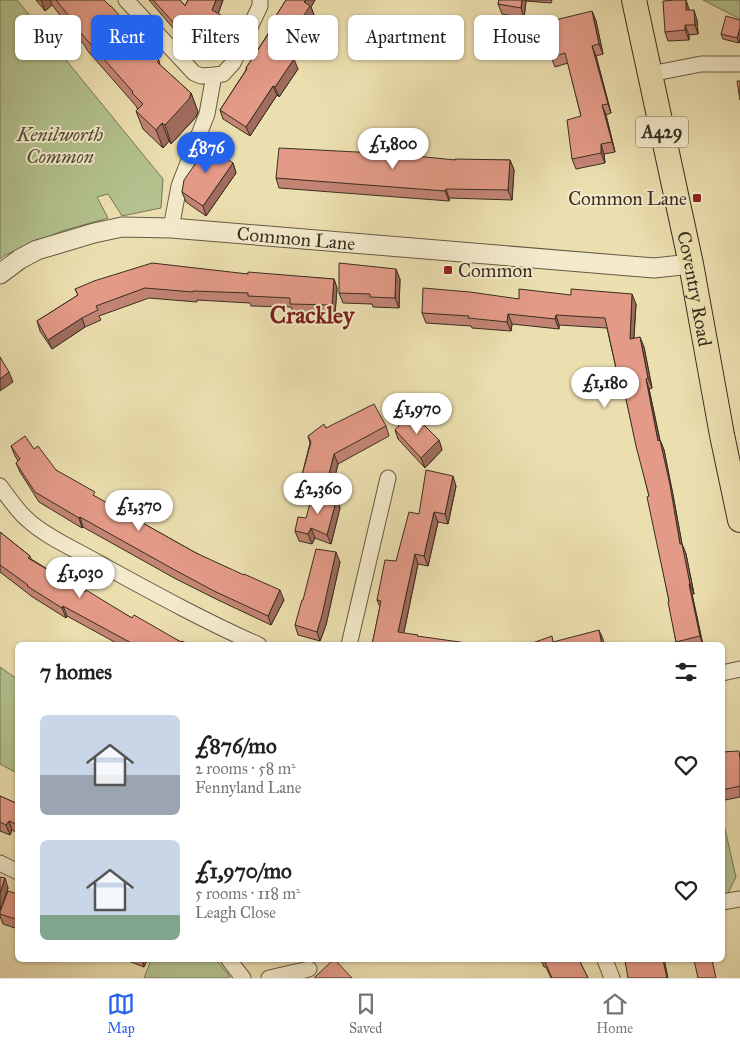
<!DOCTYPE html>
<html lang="en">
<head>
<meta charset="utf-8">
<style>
  :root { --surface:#fff; --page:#f6f6f6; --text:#222; --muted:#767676; --line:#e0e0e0; --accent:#2563eb }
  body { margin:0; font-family:"IM FELL Great Primer",serif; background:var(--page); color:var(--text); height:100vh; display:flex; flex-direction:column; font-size:19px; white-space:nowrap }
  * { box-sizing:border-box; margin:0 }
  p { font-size:16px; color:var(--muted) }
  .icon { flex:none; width:28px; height:28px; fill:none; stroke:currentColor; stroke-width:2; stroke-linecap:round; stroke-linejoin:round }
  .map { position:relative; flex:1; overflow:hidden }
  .panel { position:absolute; left:15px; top:642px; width:710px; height:320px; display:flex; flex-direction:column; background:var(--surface); border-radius:8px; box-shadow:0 1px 4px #0004 }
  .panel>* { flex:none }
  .banner { position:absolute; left:15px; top:15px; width:710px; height:45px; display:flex; gap:10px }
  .price { position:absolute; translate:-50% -42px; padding:0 11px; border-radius:18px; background:#fff; color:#222; font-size:16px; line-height:32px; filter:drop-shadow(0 1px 2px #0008) }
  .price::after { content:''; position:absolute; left:50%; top:30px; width:15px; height:11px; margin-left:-8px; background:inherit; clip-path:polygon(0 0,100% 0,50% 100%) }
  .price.current { background:var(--accent); color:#fff }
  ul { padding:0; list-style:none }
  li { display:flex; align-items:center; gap:15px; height:125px; padding:0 25px }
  li span { display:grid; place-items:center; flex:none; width:140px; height:100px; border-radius:8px; color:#555 }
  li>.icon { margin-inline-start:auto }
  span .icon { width:60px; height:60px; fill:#fffc; stroke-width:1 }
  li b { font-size:21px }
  h2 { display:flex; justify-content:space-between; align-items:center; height:60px; padding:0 25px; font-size:21px }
  .pill { padding:0 18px; border-radius:8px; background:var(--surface); box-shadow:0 1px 4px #0004; font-size:18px; line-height:45px }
  .pill.current { background:var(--accent); color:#fff }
  .menu { display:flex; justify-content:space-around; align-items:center; height:70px; border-top:1px solid var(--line); background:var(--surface); font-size:14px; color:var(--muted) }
  .menu a { display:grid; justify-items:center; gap:2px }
  .menu .current { color:var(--accent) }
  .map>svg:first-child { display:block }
  .green { fill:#b3c28e; stroke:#767857 }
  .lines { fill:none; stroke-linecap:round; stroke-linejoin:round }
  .minor-casing { stroke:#665a44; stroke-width:17 }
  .tertiary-casing { stroke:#665a44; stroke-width:21 }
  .primary-casing { stroke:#392e20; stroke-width:26 }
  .minor { stroke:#f3eacb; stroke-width:15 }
  .tertiary { stroke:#f3eacb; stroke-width:19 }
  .primary { stroke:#ecdfaf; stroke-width:24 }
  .wall { fill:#c38474; stroke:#392e20 }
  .shaded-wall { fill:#9f6c5e; stroke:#392e20 }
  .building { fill:#e39a87; stroke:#392e20 }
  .poi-dot { fill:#8f2418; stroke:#f3eacb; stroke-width:2 }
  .labels { text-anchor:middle; stroke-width:4; stroke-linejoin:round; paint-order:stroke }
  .shield { fill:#f3eacb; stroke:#716653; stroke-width:1 }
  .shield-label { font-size:18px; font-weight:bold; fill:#392e20 }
  .park-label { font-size:19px; font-style:italic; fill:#514c36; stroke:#f3eacb }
  .poi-label { font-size:19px; fill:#392e20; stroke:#f3eacb; text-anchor:end }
  .street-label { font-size:19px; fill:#392e20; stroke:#f3eacb }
  .district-label { font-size:24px; font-weight:bold; fill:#7a1f14; stroke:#f3eacb }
</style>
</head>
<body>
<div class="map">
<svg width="740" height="978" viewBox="0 0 740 978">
  <rect width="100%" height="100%" fill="#ecdfaf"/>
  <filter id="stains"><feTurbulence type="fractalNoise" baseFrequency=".004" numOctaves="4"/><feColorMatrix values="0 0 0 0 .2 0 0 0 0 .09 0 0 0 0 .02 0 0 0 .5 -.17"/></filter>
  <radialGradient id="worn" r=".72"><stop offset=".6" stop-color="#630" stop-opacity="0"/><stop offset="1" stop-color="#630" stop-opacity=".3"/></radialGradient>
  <path class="green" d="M 0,0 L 17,0 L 163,179 L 161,208 L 122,216 L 108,194 L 97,197 L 108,218 L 62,231 L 5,255 L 0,259 Z
    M 703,0 L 740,0 L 740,19 Z
    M 0,667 L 17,679 L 17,773 L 0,764 Z
    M 722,816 L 736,877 L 727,895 L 722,896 Z
    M 151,960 L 216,960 L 228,974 L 230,978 L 144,978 Z"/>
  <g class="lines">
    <defs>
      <path id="minor" d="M 126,0 L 194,73 L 201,76 L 214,75
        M 650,74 L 701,64 L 740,64
        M 171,228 L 179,186 L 207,114 L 214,75 L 223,74 L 233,63 L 260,6 L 260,0
        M 0,486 C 9,498 17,511 29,521 C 48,538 75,549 97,562 C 150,591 204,621 259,645
        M 349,645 L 388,478
        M 722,673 L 740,669
        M 0,863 L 18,872
        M 722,902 L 740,899
        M 229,960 L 243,978
        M 605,960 L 612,978
        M 269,978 L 309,969"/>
      <path id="tertiary" d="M 0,274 L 20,259 L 37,250 L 94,233 L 122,227 L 171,228 L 654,268 L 691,264"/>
      <g id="primary">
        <path id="s1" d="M 634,0 L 691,264 L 722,435 L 740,520"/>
      </g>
    </defs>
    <use href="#minor" class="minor-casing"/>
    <use href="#tertiary" class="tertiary-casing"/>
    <use href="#primary" class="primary-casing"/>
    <use href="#minor" class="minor"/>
    <use href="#tertiary" class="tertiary"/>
    <use href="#primary" class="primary"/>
  </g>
  <path class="wall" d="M 36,0 L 104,0 L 159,60 L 160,65 L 191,93 L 198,112 L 196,117 L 171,144 L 169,141 L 163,148 L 143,129 L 136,111 L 138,110 L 136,106 L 87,50 L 85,46 L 52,5 L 45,11 Z
    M 149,0 L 180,0 L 185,6 L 188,0 L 223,0 L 218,14 L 229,28 L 226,34 L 227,39 L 214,60 L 186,43 Z
    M 286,0 L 315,0 L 311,7 L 314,15 L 288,55 L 298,69 L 279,97 L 277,95 L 250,136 L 223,119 L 220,110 L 246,70 L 246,68 L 273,26 L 272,22 Z
    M 499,0 L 552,0 L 551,3 L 526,1 L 524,18 L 502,14 L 498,4 Z
    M 689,10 L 697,20 L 698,34 L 689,35 L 689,40 L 668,41 L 665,32 Z
    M 592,11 L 596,21 L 603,54 L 596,56 L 611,113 L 606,115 L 615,152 L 604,154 L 605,163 L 576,169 L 572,159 L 581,116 L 568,63 L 555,67 L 551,57 Z
    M 740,20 L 739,43 L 723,39 L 721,34 Z
    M 193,157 L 233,163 L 236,173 L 206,216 L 186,202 L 182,192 L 195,164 Z
    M 455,160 L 510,160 L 514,170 L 512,200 L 449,198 L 449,201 L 279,188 L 276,178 Z
    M 248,274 L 334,279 L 337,288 L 335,314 L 294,314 L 291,307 L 251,306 L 250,303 L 197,300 L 197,302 L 149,298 L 99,316 L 101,320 L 85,327 L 52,349 L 40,331 L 37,321 L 78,295 L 75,289 Z
    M 400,279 L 399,308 L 373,307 L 372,304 L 343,303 L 339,293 Z
    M 519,299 L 636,304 L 634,338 L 644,347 L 652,388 L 649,389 L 660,440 L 664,450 L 673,495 L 682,544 L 686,554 L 694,594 L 692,594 L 703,645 L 677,645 L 676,642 L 669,601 L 649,496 L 625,395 L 624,396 L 620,386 L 607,328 L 559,325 L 559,329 L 512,324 L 511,331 L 472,328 L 471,326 L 426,323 L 422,313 Z
    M 386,426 L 389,436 L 338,464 L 330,496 L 305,489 L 301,479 L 310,443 L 308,436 L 326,428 Z
    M 395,430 L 439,440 L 442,450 L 425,468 L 398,439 Z
    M 11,446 L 34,449 L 56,470 L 96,497 L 196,553 L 284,600 L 271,625 L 218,600 L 176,579 L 83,527 L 82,528 L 39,502 L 20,472 L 16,463 L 18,461 L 15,456 Z
    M 456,486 L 448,524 L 438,522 L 428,566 L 418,564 L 404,632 L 372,645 L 380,607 L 377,600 L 419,514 Z
    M 337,498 L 340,508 L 331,544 L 315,538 L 312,544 L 299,541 L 295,531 L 306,518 Z
    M 0,532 L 30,556 L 31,559 L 85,592 L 132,618 L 181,642 L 190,645 L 120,645 L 67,616 L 66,618 L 31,596 L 30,595 L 0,572 Z
    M 340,562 L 326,625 L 320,641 L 298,635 L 295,625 Z
    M 740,755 L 740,797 L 725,800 L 722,794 L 722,760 Z
    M 0,796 L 18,804 L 18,833 L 12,830 L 10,835 L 0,831 Z
    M 0,877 L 8,888 L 5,899 L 18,894 L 18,929 L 3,924 L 0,916 L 1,909 L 0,909 Z
    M 126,960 L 147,960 L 144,967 Z
    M 541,960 L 579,960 L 588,978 L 551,978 L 546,967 L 544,967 Z"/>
  <path class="shaded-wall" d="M 41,0 L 50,0 L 52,5 L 45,11 Z
    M 216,0 L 223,0 L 216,20 L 212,10 Z
    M 306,0 L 315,0 L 311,7 L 314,15 L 285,60 L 281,50 Z
    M 522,0 L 525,0 L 526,1 L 524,18 L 521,8 Z
    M 686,0 L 689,9 L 690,20 L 686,10 Z
    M 694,10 L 697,20 L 698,34 L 695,25 Z
    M 592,11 L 596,21 L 603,54 L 599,44 Z
    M 226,18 L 229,28 L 226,34 L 227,39 L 214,60 L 211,50 L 220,27 Z
    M 685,25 L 689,35 L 689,40 L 685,30 Z
    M 740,28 L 740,40 L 739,43 L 737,38 Z
    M 592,46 L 596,56 L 611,113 L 608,104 Z
    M 294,59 L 298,69 L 279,97 L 275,87 Z
    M 273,86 L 277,95 L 250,136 L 246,127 Z
    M 191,93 L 198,112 L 196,117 L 171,144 L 165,125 Z
    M 602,105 L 606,115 L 615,152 L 612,142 Z
    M 162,123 L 169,141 L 163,148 L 156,130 Z
    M 601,144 L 604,154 L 605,163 L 601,153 Z
    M 510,160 L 514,170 L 512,200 L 508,190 Z
    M 233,163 L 236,173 L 206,216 L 203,206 Z
    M 446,189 L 449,198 L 449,201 L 445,191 Z
    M 396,269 L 400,279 L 399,308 L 395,298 Z
    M 334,279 L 337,288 L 335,314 L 332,305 Z
    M 632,294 L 636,304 L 633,349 L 630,339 Z
    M 508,314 L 512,324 L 511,331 L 507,322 Z
    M 556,315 L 559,325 L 559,329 L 555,319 Z
    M 82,318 L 85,327 L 52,349 L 48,340 Z
    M 640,337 L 644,347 L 652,388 L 648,378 Z
    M 9,372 L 13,382 L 0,391 L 0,379 Z
    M 646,379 L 649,389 L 662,451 L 658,441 Z
    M 439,440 L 442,450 L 425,468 L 421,458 Z
    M 660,440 L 664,450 L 673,495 L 682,544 L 686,554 L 694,594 L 690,584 L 680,544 Z
    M 334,454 L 338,464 L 330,496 L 326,486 Z
    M 453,476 L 456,486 L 448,524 L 445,514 Z
    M 337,498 L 340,508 L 331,544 L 327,535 Z
    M 434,512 L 438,522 L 428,566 L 424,556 Z
    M 80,517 L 83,527 L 82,528 L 79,518 Z
    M 311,528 L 315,538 L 312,544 L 308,534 Z
    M 336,552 L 340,562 L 326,625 L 320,641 L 317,632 Z
    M 415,554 L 418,564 L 402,641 L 398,632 Z
    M 689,584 L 692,594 L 703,645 L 700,636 Z
    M 280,590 L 284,600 L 271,625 L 268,616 Z
    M 63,606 L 67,616 L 66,618 L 62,608 Z
    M 599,630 L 603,639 L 604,645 L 602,645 Z
    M 9,821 L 12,830 L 10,835 L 6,825 Z
    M 5,878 L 8,888 L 1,909 L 0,905 L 0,893 Z
    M 142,960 L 147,960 L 144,967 Z
    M 663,960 L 664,960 L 665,963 L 668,978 L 667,978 Z"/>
  <path class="building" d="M 56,0 L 104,0 L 110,6 L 111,6 L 159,60 L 157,62 L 191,93 L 189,99 L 165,125 L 162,123 L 156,130 L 136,111 L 143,104 L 132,93 L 133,92 L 80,32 L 81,31 Z
    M 153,0 L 180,0 L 185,6 L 188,0 L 216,0 L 212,10 L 226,18 L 220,27 L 224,29 L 211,50 L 183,33 Z
    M 286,0 L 306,0 L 304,2 L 310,6 L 281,50 L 294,59 L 275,87 L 273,86 L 246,127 L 220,110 L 247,69 L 246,68 L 275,24 L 272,22 Z
    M 499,0 L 522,0 L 521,8 L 498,4 Z
    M 675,0 L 686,0 L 686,10 L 694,10 L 695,25 L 685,25 L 685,30 L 665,32 L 663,1 Z
    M 592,11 L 599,44 L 592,46 L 608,104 L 602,105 L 612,142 L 601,144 L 601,153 L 572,159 L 567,120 L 581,116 L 565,53 L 551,57 L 543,23 Z
    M 726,16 L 740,20 L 740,28 L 737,38 L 721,34 Z
    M 737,81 L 740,81 L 740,100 Z
    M 203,142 L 233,163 L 203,206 L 182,192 L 184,180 L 198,160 L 193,157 Z
    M 279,148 L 396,154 L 455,160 L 455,159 L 510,160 L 508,190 L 446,189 L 445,191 L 276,178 Z
    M 152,263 L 248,274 L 248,272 L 334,279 L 332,305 L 290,304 L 290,298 L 248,296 L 248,293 L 193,291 L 193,292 L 145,288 L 96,306 L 98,310 L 82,318 L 48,340 L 37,321 L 78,295 L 75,289 L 94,281 Z
    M 339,263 L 396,269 L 395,298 L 370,297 L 370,294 L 339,293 Z
    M 423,288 L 470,292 L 519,299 L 519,289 L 571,295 L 571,289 L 632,294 L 630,339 L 640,337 L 648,378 L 646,379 L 658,441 L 660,440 L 670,485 L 680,544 L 682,544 L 690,584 L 689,584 L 700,636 L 676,642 L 668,602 L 669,601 L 647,497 L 649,496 L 636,446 L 623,385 L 620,386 L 605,318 L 556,315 L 555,319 L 508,314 L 507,322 L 468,318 L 469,316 L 422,313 Z
    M 0,357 L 9,372 L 0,379 Z
    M 374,404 L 386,426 L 334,454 L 326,486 L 301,479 L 311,442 L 308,436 L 324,424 L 326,428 Z
    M 411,412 L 439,440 L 421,458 L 395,430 Z
    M 25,436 L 34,449 L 38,446 L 56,470 L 95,492 L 93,495 L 196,553 L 244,575 L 244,574 L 280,590 L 268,616 L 214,591 L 173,569 L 80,517 L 79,518 L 35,492 L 16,463 L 20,459 L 11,446 Z
    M 426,470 L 453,476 L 445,514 L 434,512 L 424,556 L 415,554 L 398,632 L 418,635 L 417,636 L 481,645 L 372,645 L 381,601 L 377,600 L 385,560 L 396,561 L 409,512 L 419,514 Z
    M 313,493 L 337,498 L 327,535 L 311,528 L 308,534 L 295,531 L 298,517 L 306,518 Z
    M 0,532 L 30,556 L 28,558 L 85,592 L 86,590 L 132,618 L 134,615 L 181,642 L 182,641 L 190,645 L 135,645 L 63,606 L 62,608 L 27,586 L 28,585 L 0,565 Z
    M 316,549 L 336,552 L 322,615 L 317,632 L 295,625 L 302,600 L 303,600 Z
    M 599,630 L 602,645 L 527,645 L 552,636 L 553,642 Z
    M 739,751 L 740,758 L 740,786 L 722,790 L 722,760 L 724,759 L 722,752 Z
    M 0,796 L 18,804 L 18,825 L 9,821 L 6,825 L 0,822 Z
    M 0,877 L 5,878 L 0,893 Z
    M 8,891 L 18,894 L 18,920 L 0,914 L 0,912 Z
    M 333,960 L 335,960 L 352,978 L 314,978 Z
    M 544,960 L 579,960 L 588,978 L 552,978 Z
    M 631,960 L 663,960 L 667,978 L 628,978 L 625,961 Z
    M 694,960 L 712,960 L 716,978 L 698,978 Z"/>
  <g class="poi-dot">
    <rect x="692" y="193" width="10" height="10" rx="2.5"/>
    <rect x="443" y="265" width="10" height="10" rx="2.5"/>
  </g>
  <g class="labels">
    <rect class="shield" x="636" y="116.5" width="52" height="31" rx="4"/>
    <g class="shield-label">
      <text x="662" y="138">A429</text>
    </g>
    <g class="park-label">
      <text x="60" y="141">Kenilworth<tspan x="60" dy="22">Common</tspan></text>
    </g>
    <g class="poi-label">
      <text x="687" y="205">Common Lane</text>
      <text x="458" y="277" text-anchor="start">Common</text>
    </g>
    <g class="street-label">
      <text transform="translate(296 238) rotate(5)" y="7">Common Lane</text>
      <text dy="7" stroke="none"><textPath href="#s1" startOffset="295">Coventry Road</textPath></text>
    </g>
    <g class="district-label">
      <text x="312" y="323">Crackley</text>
    </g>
  </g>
  <rect width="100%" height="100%" filter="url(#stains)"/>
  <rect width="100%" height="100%" fill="url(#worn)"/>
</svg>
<b class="price" style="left:393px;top:170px">£1,800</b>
<b class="price current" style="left:206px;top:174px">£876</b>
<b class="price" style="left:605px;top:409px">£1,180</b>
<b class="price" style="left:417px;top:435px">£1,970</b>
<b class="price" style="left:318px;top:515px">£2,360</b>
<b class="price" style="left:139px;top:532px">£1,370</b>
<b class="price" style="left:80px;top:599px">£1,030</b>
<div class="banner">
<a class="pill">Buy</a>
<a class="pill current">Rent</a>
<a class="pill">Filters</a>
<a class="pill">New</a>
<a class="pill">Apartment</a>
<a class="pill">House</a>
</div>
<section class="panel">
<h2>7 homes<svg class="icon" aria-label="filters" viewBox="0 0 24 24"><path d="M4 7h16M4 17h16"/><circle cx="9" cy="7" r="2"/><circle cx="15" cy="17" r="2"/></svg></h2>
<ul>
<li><span style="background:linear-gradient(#c9d6e8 60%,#9aa5b1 0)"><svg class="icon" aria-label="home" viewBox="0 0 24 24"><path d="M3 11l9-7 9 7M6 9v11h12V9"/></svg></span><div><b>£876/mo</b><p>2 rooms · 58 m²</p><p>Fennyland Lane</p></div><svg class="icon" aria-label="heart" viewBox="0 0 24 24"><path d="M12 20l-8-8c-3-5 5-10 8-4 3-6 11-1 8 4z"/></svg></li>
<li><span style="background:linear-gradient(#c9d6e8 75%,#7fa58c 0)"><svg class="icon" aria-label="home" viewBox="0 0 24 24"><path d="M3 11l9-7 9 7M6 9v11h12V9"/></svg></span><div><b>£1,970/mo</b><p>5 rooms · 118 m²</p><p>Leagh Close</p></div><svg class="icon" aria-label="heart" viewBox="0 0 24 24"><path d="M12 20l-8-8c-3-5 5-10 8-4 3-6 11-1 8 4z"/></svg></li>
</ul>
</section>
</div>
<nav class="menu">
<a class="current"><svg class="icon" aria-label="map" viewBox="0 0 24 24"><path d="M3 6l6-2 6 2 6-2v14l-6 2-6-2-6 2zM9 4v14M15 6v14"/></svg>Map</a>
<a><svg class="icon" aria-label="saved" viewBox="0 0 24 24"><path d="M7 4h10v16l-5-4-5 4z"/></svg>Saved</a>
<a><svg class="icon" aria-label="home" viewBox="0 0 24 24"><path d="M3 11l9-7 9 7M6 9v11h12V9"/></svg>Home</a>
</nav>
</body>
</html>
